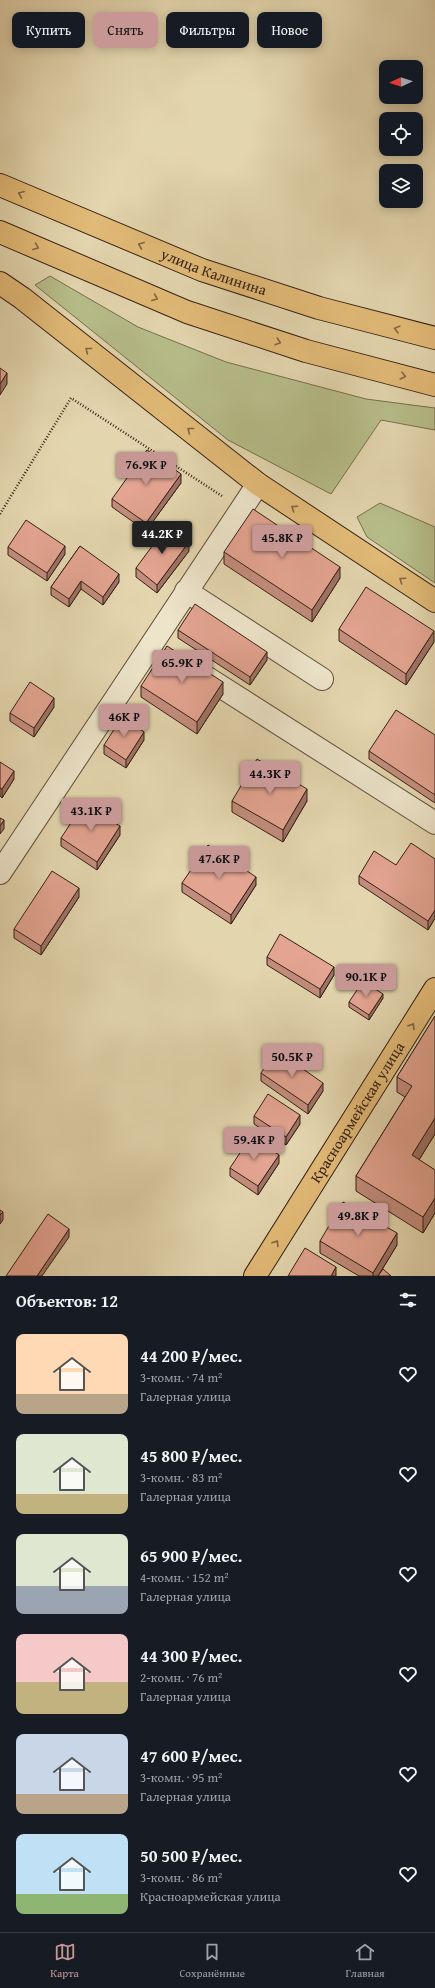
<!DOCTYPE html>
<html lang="ru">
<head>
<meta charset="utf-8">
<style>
  :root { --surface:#171b24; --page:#242831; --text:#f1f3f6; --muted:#9ea1a6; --line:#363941; --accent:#c59692 }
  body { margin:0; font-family:"Gentium Book Plus",serif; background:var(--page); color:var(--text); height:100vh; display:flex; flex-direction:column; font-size:15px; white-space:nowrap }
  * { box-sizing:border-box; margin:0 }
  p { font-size:13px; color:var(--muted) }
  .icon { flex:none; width:22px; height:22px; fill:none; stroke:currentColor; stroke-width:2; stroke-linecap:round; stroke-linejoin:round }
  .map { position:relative; height:1276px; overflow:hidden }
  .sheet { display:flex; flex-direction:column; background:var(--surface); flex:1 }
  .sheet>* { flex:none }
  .top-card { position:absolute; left:12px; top:12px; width:411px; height:36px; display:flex; gap:8px }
  .needle { width:26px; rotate:267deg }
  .tools { position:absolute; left:379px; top:60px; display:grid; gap:8px }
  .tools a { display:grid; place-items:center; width:44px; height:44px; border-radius:8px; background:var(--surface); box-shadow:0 2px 10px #0003; font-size:20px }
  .price { position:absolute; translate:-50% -34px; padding:0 9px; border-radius:4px; background:var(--accent); color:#111; font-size:13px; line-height:26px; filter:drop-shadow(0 1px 2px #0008) }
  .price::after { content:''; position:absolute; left:50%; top:24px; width:12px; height:9px; margin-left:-6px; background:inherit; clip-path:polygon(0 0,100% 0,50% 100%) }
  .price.selected { background:#222; color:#fff }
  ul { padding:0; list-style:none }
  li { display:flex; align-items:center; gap:12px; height:100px; padding:0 16px }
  li span { display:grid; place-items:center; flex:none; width:112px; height:80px; border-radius:8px; color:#555 }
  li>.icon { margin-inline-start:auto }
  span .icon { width:48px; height:48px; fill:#fffc; stroke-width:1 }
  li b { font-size:17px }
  h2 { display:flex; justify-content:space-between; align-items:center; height:48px; padding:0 16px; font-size:17px }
  .tag { padding:0 14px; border-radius:8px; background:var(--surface); box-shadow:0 2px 10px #0003; font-size:14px; line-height:36px }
  .tag.selected { background:var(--accent); color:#111 }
  .tabs { display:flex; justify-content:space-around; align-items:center; height:56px; border-top:1px solid var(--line); background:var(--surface); font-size:11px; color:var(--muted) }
  .tabs a { display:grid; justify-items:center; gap:2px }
  .tabs .selected { color:var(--accent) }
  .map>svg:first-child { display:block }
  .green { fill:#b6bd89; stroke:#766f4f }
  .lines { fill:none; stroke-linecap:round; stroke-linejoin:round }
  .minor-casing { stroke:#604e3b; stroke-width:24 }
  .major-casing { stroke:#352115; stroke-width:24 }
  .path { stroke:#352115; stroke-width:2.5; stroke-dasharray:1 2; stroke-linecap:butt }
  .minor { stroke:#ede4ca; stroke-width:22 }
  .major { stroke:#e2ba77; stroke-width:22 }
  .wall { fill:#c38d7d; stroke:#352115 }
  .shaded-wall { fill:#9f7366; stroke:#352115 }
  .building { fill:#e3a491; stroke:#352115 }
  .oneway { stroke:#836641 }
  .labels { text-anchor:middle; stroke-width:3.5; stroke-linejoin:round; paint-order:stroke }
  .street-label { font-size:15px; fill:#352115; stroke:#ede4ca }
</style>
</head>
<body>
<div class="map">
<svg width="435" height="1276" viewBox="0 0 435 1276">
  <rect width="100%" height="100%" fill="#e3d5ae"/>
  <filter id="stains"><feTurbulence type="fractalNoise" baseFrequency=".005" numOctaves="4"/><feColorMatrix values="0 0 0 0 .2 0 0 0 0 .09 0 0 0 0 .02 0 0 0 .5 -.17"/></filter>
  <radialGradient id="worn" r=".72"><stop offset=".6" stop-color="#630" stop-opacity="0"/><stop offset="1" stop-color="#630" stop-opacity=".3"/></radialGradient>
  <path class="green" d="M 50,276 L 138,327 L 226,362 L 366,399 L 435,408 L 435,430 L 381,420 L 331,494 L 228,440 L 35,285 Z
    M 380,503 L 435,527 L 435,583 L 367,537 L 357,517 Z"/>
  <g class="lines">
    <defs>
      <path id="minor" d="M 186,591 L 322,679
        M 198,672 L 435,823
        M 0,873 L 258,484"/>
      <g id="major">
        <path id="s1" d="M 0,185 L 202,270 L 319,308 L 435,338"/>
        <path d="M 0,232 L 187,312 L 306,351 L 435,385"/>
        <path d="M 0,283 L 22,298 L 258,484 L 435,601"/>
        <path id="s2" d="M 255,1276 L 435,989"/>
      </g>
    </defs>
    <use href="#minor" class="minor-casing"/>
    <use href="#major" class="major-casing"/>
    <path class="path" d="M 0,514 L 71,398 L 222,496"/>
    <use href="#minor" class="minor"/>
    <use href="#major" class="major"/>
  </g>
  <path class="wall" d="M 181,483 L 146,531 L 112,507 L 112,499 Z
    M 80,546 L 119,582 L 103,605 L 81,589 L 69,607 L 51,595 L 51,587 Z
    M 8,547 L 65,554 L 47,581 L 8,555 Z
    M 189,551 L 157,593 L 136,577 L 136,568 Z
    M 224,552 L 340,578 L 312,622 L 224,564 Z
    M 339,629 L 434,642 L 406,685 L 339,641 Z
    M 178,630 L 267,660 L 250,685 L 178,638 Z
    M 141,686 L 223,694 L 197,734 L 141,697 Z
    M 54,707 L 34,737 L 10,721 L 10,713 Z
    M 435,735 L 435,803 L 369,759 L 369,751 Z
    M 144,740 L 126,768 L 104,754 L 104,745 Z
    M 0,762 L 14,779 L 2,798 L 0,796 Z
    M 232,801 L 307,801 L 283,842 L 232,812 Z
    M 120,835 L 97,870 L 61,846 L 61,838 Z
    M 435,859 L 435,918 L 428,930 L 359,884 L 359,876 L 396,865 Z
    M 182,883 L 256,885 L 231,924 L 182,892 Z
    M 79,897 L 41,955 L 14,938 L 14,929 Z
    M 267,957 L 334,975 L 320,998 L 267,965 Z
    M 383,998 L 369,1020 L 349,1007 L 349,1002 Z
    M 435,1016 L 435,1134 L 419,1160 L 435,1170 L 435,1213 L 423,1233 L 356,1191 L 356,1176 L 405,1097 L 397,1092 L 397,1077 Z
    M 261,1073 L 323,1091 L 308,1114 L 261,1081 Z
    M 254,1116 L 300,1124 L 286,1145 L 254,1124 Z
    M 279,1163 L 258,1195 L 230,1176 L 230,1168 Z
    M 320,1241 L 397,1245 L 380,1273 L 391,1276 L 359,1276 L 320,1253 Z"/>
  <path class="shaded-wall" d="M 7,373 L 7,384 L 0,395 L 0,384 Z
    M 181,474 L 181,483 L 146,531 L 146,523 Z
    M 189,542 L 189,551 L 157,593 L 157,585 Z
    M 65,546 L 65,554 L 47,581 L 47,573 Z
    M 340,567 L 340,578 L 312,622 L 312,610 Z
    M 119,574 L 119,582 L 103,605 L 103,597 Z
    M 81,581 L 81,589 L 69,607 L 69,599 Z
    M 434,631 L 434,642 L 406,685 L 406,674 Z
    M 267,652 L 267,660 L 250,685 L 250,677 Z
    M 223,682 L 223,694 L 197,734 L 197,722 Z
    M 54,698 L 54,707 L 34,737 L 34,728 Z
    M 144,732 L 144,740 L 126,768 L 126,760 Z
    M 14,771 L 14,779 L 2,798 L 2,789 Z
    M 307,789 L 307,801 L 283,842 L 283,830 Z
    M 4,820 L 4,829 L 0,834 L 0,826 Z
    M 120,826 L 120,835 L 97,870 L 97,862 Z
    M 256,877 L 256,885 L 231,924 L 231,915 Z
    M 79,888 L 79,897 L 41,955 L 41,946 Z
    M 435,910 L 435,918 L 428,930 L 428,921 Z
    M 334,967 L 334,975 L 320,998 L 320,989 Z
    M 383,994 L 383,998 L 369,1020 L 369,1015 Z
    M 323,1083 L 323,1091 L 308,1114 L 308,1105 Z
    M 300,1115 L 300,1124 L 286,1145 L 286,1137 Z
    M 435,1118 L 435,1134 L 412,1171 L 412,1155 Z
    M 279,1155 L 279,1163 L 258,1195 L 258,1186 Z
    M 435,1198 L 435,1213 L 423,1233 L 423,1217 Z
    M 3,1212 L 3,1220 L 0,1224 L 0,1215 Z
    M 69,1229 L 69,1237 L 42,1276 L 37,1276 Z
    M 397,1233 L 397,1245 L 378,1276 L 373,1276 L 373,1273 Z
    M 336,1267 L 336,1276 L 331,1276 Z"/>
  <path class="building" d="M 0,368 L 7,373 L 0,384 Z
    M 147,450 L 181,474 L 146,523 L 112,499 Z
    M 253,509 L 340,567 L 312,610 L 224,552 Z
    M 26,520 L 65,546 L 47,573 L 8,547 Z
    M 167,526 L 189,542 L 157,585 L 136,568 Z
    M 80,546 L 119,574 L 103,597 L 81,581 L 69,599 L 51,587 Z
    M 366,587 L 434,631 L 406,674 L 339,629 Z
    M 195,604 L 267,652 L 250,677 L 178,630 Z
    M 167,646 L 223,682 L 197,722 L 141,686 Z
    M 30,682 L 54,698 L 34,728 L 10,713 Z
    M 396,710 L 435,735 L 435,795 L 369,751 Z
    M 122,717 L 144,732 L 126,760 L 104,745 Z
    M 257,759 L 307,789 L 283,830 L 232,801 Z
    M 0,762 L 14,771 L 2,789 L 0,788 Z
    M 84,803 L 120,826 L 97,862 L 61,838 Z
    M 0,818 L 4,820 L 0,826 Z
    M 411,843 L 435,859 L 435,910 L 428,921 L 359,876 L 374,851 L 396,865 Z
    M 208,845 L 256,877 L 231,915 L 182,883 Z
    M 52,871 L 79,888 L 41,946 L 14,929 Z
    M 280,934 L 334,967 L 320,989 L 267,957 Z
    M 363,981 L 383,994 L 369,1015 L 349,1002 Z
    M 435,1016 L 435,1118 L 412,1155 L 435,1170 L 435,1198 L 423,1217 L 356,1176 L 412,1086 L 397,1077 Z
    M 276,1050 L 323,1083 L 308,1105 L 261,1073 Z
    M 268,1094 L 300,1115 L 286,1137 L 254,1116 Z
    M 251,1136 L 279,1155 L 258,1186 L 230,1168 Z
    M 343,1202 L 397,1233 L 373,1273 L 320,1241 Z
    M 0,1210 L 3,1212 L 0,1215 Z
    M 48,1214 L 69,1229 L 37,1276 L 6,1276 Z
    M 305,1248 L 336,1267 L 331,1276 L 288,1276 Z
    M 383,1269 L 391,1276 L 378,1276 Z"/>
  <defs><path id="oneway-chevron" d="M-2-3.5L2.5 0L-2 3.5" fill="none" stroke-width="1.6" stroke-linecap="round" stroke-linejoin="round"/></defs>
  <g class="oneway">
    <use href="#oneway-chevron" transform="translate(21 194) rotate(-157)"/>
    <use href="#oneway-chevron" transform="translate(141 245) rotate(-157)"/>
    <use href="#oneway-chevron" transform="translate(36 247) rotate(23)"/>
    <use href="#oneway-chevron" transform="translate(155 298) rotate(23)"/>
    <use href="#oneway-chevron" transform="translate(397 329) rotate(-165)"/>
    <use href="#oneway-chevron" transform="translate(278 342) rotate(18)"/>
    <use href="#oneway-chevron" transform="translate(88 350) rotate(-142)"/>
    <use href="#oneway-chevron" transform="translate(403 376) rotate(14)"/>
    <use href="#oneway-chevron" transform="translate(190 430) rotate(-142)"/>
    <use href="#oneway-chevron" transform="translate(294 508) rotate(-146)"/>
    <use href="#oneway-chevron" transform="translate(402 580) rotate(-146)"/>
    <use href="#oneway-chevron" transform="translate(412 1026) rotate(-58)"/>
    <use href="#oneway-chevron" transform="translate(276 1243) rotate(-58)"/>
  </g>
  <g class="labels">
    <g class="street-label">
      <text dy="5" stroke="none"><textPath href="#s1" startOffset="231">улица Калинина</textPath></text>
      <text dy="5" stroke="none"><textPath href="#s2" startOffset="193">Красноармейская улица</textPath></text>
    </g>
  </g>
  <rect width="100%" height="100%" filter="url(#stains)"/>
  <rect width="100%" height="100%" fill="url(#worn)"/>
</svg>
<div class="tools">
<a><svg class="needle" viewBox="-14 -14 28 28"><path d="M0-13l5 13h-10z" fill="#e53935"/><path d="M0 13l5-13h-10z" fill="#9ea1a6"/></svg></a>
<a><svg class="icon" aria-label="locate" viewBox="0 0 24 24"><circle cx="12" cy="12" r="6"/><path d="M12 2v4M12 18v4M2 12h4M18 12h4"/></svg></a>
<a><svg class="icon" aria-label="layers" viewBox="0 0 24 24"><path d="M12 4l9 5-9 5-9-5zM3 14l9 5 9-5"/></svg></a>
</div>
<b class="price" style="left:146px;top:486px">76.9K ₽</b>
<b class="price selected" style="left:162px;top:555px">44.2K ₽</b>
<b class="price" style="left:282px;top:559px">45.8K ₽</b>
<b class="price" style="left:182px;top:684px">65.9K ₽</b>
<b class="price" style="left:124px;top:738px">46K ₽</b>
<b class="price" style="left:270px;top:795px">44.3K ₽</b>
<b class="price" style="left:91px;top:832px">43.1K ₽</b>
<b class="price" style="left:219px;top:880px">47.6K ₽</b>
<b class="price" style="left:366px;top:998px">90.1K ₽</b>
<b class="price" style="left:292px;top:1078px">50.5K ₽</b>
<b class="price" style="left:254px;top:1161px">59.4K ₽</b>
<b class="price" style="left:358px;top:1237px">49.8K ₽</b>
<div class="top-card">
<a class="tag">Купить</a>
<a class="tag selected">Снять</a>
<a class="tag">Фильтры</a>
<a class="tag">Новое</a>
</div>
</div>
<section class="sheet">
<h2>Объектов: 12<svg class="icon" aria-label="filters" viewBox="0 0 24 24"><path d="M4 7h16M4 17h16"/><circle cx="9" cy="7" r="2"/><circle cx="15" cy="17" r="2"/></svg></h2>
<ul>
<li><span style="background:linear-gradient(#ffd9b3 75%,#b9a48a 0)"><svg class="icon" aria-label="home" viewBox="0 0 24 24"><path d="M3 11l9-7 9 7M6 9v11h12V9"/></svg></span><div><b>44 200 ₽/мес.</b><p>3-комн. · 74 m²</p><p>Галерная улица</p></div><svg class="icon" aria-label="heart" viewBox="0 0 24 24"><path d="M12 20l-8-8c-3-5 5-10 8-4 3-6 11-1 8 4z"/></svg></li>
<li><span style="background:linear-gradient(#dfe7d0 75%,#c2b280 0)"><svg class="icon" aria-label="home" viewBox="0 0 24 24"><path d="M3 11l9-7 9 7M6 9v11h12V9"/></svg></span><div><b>45 800 ₽/мес.</b><p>3-комн. · 83 m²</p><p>Галерная улица</p></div><svg class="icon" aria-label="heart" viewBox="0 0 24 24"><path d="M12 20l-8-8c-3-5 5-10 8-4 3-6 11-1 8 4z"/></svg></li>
<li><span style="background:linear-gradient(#dfe7d0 65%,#9aa5b1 0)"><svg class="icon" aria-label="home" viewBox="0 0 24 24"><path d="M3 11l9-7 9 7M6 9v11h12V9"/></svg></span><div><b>65 900 ₽/мес.</b><p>4-комн. · 152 m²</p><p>Галерная улица</p></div><svg class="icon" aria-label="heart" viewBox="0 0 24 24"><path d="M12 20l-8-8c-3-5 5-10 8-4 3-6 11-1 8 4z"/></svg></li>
<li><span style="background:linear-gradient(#f6c9c9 60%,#c2b280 0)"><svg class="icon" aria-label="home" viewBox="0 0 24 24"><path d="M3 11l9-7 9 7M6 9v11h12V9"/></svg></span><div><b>44 300 ₽/мес.</b><p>2-комн. · 76 m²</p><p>Галерная улица</p></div><svg class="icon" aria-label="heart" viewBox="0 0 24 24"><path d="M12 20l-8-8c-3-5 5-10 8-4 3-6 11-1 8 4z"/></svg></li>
<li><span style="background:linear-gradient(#c9d6e8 75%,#b9a48a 0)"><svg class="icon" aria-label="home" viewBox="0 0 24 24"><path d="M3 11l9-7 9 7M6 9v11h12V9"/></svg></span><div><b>47 600 ₽/мес.</b><p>3-комн. · 95 m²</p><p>Галерная улица</p></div><svg class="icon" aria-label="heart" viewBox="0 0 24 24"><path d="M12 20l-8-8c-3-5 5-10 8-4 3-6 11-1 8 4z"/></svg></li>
<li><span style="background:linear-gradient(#bfe0f5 75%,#8fb573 0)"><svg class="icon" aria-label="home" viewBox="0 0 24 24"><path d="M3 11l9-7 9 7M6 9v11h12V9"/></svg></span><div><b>50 500 ₽/мес.</b><p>3-комн. · 86 m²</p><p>Красноармейская улица</p></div><svg class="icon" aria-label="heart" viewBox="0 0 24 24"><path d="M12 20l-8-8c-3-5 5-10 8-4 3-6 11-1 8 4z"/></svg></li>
</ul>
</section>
<nav class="tabs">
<a class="selected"><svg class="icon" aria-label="map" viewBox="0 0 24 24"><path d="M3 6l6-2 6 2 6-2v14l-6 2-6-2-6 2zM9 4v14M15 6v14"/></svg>Карта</a>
<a><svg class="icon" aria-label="saved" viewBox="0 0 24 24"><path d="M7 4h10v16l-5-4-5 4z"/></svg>Сохранённые</a>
<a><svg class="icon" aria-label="home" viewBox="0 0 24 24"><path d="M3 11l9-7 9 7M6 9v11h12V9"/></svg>Главная</a>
</nav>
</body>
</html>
